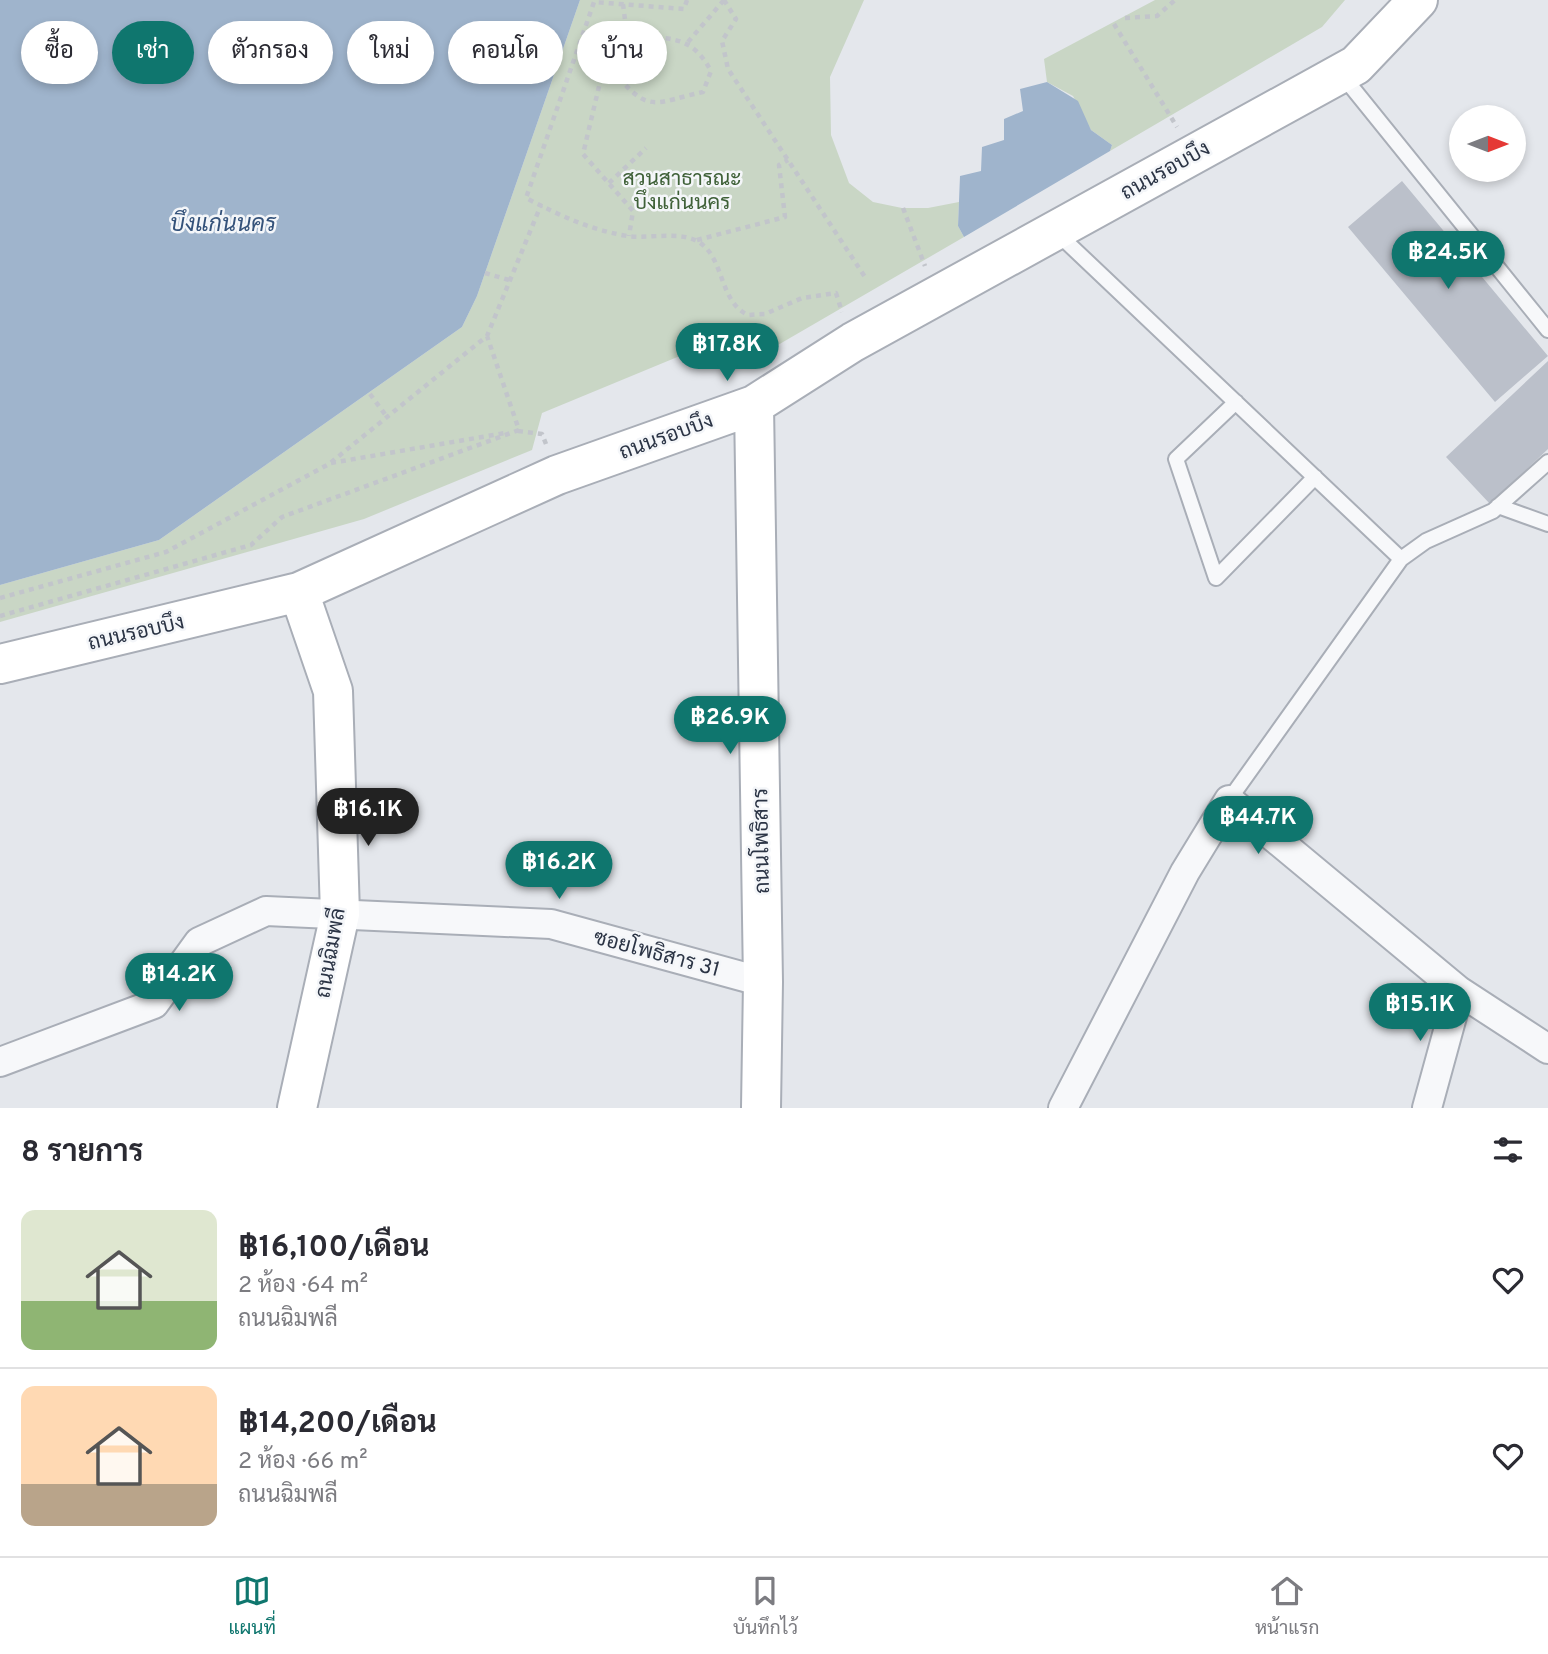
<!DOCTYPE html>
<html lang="th">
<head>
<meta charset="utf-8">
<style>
  :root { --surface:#fff; --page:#f7f7f7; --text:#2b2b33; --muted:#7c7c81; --line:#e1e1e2; --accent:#0f766e }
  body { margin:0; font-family:Overpass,Sarabun,sans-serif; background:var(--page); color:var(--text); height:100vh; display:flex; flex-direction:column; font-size:26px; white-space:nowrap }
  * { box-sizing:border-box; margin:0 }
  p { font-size:23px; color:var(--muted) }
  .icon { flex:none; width:38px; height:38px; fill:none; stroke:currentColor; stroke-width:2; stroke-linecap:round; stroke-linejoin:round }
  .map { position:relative; height:1108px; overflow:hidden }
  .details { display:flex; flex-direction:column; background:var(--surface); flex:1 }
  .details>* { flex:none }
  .top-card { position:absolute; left:21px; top:21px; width:700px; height:63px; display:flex; gap:14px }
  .needle { width:46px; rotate:90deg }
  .buttons { position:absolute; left:1449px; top:105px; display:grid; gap:14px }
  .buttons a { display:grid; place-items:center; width:77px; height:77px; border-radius:50%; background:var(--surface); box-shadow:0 4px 10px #0003; font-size:35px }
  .price { position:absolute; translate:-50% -60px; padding:0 16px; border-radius:24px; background:var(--accent); color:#fff; font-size:23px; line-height:46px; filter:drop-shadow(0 2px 4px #0008) }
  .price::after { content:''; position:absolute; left:50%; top:42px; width:21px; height:16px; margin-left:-10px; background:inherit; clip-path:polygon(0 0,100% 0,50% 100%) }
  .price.selected { background:#222; color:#fff }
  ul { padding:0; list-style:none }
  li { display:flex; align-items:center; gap:21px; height:175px; padding:0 21px }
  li+li { border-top:2px solid var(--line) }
  li span { display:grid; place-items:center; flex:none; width:196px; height:140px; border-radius:14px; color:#555 }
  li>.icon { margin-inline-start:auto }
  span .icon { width:84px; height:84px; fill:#fffc; stroke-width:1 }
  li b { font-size:30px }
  h2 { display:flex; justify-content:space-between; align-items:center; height:84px; padding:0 21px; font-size:30px }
  .pill { padding:0 24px; border-radius:32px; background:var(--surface); box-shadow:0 4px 10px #0003; font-size:24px; line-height:63px }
  .pill.selected { background:var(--accent); color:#fff }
  .tab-bar { display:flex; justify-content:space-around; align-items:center; height:98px; border-top:2px solid var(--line); background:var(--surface); font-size:19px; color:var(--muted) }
  .tab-bar a { display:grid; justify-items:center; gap:4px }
  .tab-bar .selected { color:var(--accent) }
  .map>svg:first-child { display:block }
  .green { fill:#c9d6c5 }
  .water { fill:#9fb4cc }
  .building { fill:#bbc0ca }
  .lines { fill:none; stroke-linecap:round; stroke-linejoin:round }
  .lane-casing { stroke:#a9aeb7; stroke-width:18 }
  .street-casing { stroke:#a9aeb7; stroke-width:32 }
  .secondary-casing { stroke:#a9aeb7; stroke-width:42 }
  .path { stroke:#c2c5cb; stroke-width:4.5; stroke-dasharray:5 5; stroke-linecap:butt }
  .lane { stroke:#f7f8fa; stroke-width:14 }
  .street { stroke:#f7f8fa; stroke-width:28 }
  .secondary { stroke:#fff; stroke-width:38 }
  .labels { text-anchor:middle; stroke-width:5; stroke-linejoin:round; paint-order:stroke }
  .street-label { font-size:21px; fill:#2b3445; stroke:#f4f6f9 }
  .park-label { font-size:21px; fill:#3f6138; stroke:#f4f6f9 }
  .water-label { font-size:23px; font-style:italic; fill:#34527a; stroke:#f4f6f9 }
</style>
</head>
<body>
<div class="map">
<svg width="1548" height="1108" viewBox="0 0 1548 1108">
  <rect width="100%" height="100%" fill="#e4e7ec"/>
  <path class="green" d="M 580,0 L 864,0 L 830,77 L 831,135 L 849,183 L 873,202 L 902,208 L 928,208 L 959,202 L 958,226 L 964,237 L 771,349 L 729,366 L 704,346 L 542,413 L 532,450 L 364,519 L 0,622 L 0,585 L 159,540 L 462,327 L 477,296 Z
    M 1155,0 L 1345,0 L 1322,27 L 1110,151 L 1112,145 L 1091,130 L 1073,96 L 1047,82 L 1044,59 Z"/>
  <path class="water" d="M 0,0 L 580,0 L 477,296 L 462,327 L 159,540 L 0,585 Z
    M 1047,82 L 1078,101 L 1091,130 L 1112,145 L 1110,151 L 964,237 L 958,226 L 960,176 L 981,171 L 982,147 L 1004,140 L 1004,119 L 1023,111 L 1020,89 Z"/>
  <path class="building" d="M 1402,181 L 1548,356 L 1495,402 L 1348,227 Z
    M 1548,361 L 1548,449 L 1490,504 L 1446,457 Z"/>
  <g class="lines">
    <defs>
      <path id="lane" d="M 1342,75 L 1548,330
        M 1056,232 L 1401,559
        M 1236,402 L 1176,459 L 1216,578 L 1315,477
        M 1498,506 L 1548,524
        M 1229,800 L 1401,559 L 1426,541 L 1493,511 L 1548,462"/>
      <path id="street" d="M 0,1062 L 154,1004 L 199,942 L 266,911 L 551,924 L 763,982
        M 1063,1108 L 1185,872 L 1229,800 L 1459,991 L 1548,1049
        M 1427,1108 L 1459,991"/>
      <path id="secondary" d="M 754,405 L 763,982 L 761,1108
        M 0,664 L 299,592 L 557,475 L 754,405 L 853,342 L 1356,65 L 1418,0
        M 297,1108 L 340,914 L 333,691 L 299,592"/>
    </defs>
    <use href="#lane" class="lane-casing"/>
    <use href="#street" class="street-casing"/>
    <use href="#secondary" class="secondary-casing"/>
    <path class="path" d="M 687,0 L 684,9 L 594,2 L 526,198 C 561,216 588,229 627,236 C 648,239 678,231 697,241 C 725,256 718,301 748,315 L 765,314 L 802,298 L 836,293 L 842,312
      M 724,0 L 736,19 L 722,41 L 728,69 L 865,277
      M 623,4 L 627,35 C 667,40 690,32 711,71 L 703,92 C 656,102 649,115 616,74 L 616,61 L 606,57 L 597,47 L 602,39 L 627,35
      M 1125,18 L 1157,16 L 1175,0
      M 1114,24 L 1177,127
      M 688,42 L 724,0
      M 606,57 L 583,154 L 633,211 L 629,236
      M 609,183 L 646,148
      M 903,208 L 925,266
      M 697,240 L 785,217 L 779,165 L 788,160
      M 485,273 L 509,280
      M 370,394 L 387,417
      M 518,431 L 542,434 L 546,444
      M 331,463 L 505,433
      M 0,598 L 166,552 L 329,464 L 487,336 L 541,205
      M 0,616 L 251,545 L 282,517 L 519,430 L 487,336"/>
    <use href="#lane" class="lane"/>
    <use href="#street" class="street"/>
    <use href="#secondary" class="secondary"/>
  </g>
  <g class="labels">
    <g class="street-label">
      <text transform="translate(1165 170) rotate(-29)" y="7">ถนนรอบบึง</text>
      <text transform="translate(666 436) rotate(-20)" y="7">ถนนรอบบึง</text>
      <text transform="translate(136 632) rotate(-13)" y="7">ถนนรอบบึง</text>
      <text transform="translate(761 841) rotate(-91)" y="7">ถนนโพธิสาร</text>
      <text transform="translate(330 953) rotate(-80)" y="7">ถนนฉิมพลี</text>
      <text transform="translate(657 953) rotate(15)" y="7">ซอยโพธิสาร 31</text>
    </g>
    <g class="park-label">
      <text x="682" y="185">สวนสาธารณะ<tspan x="682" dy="24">บึงแก่นนคร</tspan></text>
    </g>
    <g class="water-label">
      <text x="223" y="231">บึงแก่นนคร</text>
    </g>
  </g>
</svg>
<div class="buttons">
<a><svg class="needle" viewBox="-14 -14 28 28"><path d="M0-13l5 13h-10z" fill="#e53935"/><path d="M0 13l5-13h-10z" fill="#7c7c81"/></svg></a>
</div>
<b class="price" style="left:1448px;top:291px">฿24.5K</b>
<b class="price" style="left:727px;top:383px">฿17.8K</b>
<b class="price" style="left:730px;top:756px">฿26.9K</b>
<b class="price selected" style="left:368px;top:848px">฿16.1K</b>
<b class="price" style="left:1258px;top:856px">฿44.7K</b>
<b class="price" style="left:559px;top:901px">฿16.2K</b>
<b class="price" style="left:179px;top:1013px">฿14.2K</b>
<b class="price" style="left:1420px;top:1043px">฿15.1K</b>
<div class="top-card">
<a class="pill">ซื้อ</a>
<a class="pill selected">เช่า</a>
<a class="pill">ตัวกรอง</a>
<a class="pill">ใหม่</a>
<a class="pill">คอนโด</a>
<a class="pill">บ้าน</a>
</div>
</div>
<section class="details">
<h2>8 รายการ<svg class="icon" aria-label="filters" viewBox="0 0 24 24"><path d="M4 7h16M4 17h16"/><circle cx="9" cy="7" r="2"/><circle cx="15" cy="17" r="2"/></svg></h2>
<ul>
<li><span style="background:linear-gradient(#dfe7d0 65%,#8fb573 0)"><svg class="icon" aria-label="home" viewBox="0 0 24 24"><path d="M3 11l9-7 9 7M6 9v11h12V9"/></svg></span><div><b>฿16,100/เดือน</b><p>2 ห้อง · 64 m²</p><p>ถนนฉิมพลี</p></div><svg class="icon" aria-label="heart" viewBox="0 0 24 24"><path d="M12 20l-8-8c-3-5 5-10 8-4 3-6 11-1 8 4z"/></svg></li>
<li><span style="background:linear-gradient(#ffd9b3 70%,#b9a48a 0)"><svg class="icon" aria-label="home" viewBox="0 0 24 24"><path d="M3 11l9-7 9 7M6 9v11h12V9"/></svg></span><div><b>฿14,200/เดือน</b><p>2 ห้อง · 66 m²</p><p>ถนนฉิมพลี</p></div><svg class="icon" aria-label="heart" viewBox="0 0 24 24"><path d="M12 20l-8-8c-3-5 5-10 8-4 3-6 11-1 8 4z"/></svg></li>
</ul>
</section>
<nav class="tab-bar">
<a class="selected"><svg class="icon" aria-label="map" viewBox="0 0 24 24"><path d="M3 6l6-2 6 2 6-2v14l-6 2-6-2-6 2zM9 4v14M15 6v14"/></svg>แผนที่</a>
<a><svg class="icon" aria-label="saved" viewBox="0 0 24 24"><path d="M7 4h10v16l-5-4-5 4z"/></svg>บันทึกไว้</a>
<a><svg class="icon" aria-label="home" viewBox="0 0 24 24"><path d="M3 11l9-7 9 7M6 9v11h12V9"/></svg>หน้าแรก</a>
</nav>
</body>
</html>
